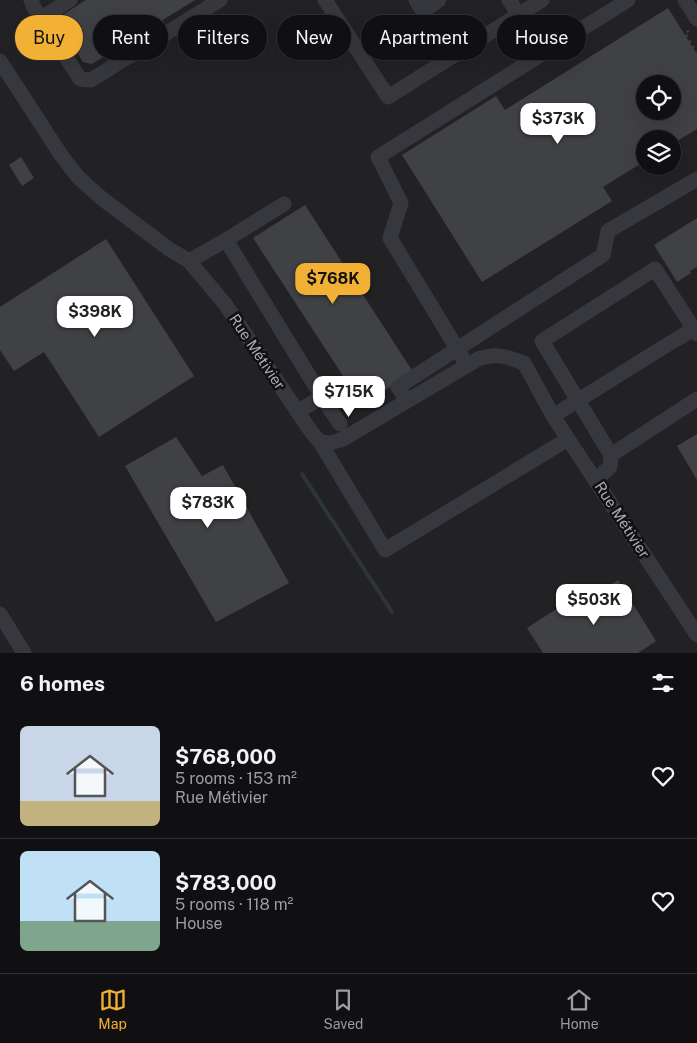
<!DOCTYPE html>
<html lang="en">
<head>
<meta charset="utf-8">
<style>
  :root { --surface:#101012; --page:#1e1e20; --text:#f1f3f6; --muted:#9c9d9f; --line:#303032; --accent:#f2b134 }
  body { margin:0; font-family:"Public Sans",sans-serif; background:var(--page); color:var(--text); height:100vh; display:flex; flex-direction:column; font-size:19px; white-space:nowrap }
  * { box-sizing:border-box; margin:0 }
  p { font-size:16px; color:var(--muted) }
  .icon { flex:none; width:28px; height:28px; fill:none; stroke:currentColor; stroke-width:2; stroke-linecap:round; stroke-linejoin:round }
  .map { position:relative; height:653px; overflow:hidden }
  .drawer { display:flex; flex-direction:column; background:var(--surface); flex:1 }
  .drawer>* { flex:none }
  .hud { position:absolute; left:15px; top:15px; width:668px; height:45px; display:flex; gap:10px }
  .fabs { position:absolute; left:636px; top:75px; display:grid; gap:10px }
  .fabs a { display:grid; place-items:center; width:45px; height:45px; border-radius:50%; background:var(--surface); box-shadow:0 5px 20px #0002,0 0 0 1px var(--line); font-size:25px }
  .price { position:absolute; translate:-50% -42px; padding:0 11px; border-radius:10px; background:#fff; color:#222; font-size:16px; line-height:32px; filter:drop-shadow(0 1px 2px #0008) }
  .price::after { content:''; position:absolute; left:50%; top:30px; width:15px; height:11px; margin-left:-8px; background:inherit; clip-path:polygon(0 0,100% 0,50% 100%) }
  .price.active { background:var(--accent); color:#111 }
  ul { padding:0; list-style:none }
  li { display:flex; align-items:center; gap:15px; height:125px; padding:0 20px }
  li+li { border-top:1px solid var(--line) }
  li span { display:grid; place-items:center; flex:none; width:140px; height:100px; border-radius:8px; color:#555 }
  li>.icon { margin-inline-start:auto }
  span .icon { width:60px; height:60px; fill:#fffc; stroke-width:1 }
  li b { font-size:21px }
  h2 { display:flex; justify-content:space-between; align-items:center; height:60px; padding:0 20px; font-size:21px }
  .tag { padding:0 18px; border-radius:22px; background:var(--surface); box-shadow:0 5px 20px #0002,0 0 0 1px var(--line); font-size:18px; line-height:45px }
  .tag.active { background:var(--accent); color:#111 }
  .dock { display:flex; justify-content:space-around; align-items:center; height:70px; border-top:1px solid var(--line); background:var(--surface); font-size:14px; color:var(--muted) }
  .dock a { display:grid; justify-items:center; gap:2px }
  .dock .active { color:var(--accent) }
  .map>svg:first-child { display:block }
  .built { fill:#222225; fill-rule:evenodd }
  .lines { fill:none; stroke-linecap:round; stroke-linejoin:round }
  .stream { stroke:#2c353c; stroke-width:4 }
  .building { fill:#404145; fill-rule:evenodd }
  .path { stroke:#3d3f44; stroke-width:2.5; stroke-dasharray:2.5 4; stroke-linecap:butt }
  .minor { stroke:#37383d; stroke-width:15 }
  .labels { text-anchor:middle; stroke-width:5; stroke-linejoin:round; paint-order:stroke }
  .street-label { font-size:15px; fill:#a8adb8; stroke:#111113 }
</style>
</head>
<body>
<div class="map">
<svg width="697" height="653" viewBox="0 0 697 653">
  <rect width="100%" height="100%" fill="#161618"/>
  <path class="built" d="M 0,0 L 697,0 L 697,653 L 0,653 ZM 645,84 L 672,84 L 672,111 L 645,111 ZM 645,139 L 672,139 L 672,166 L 645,166 Z"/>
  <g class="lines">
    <path class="stream" d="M 302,474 L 392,612"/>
  </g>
  <path class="building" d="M 86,0 L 195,0 L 92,64 L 83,62 L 61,26 L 64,14 Z
    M 668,8 L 697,54 L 697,129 L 672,144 L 672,139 L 645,139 L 645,161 L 603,187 L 612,201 L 482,282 L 402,155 L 496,96 L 505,110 ZM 645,84 L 672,84 L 672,111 L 645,111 Z
    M 21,157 L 34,178 L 22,186 L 9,165 Z
    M 305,205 L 413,372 L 362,405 L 253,238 Z
    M 697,218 L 697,267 L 690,271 L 691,273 L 677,282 L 654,245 Z
    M 106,239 L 194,376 L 99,437 L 44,352 L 14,371 L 0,350 L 0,307 Z
    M 697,434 L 697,480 L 677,446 Z
    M 176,437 L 202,476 L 223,465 L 289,583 L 216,622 L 125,466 Z
    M 618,580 L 656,641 L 638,653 L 543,653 L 527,628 L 578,595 L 583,603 Z"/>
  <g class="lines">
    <path class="path" d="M 689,31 L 685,33 L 697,53"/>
    <path class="minor" d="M 31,0 L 33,6 L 80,79 L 91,80 L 220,0
      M 325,0 L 388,97 L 542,0
      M 416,0 L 451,57
      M 509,0 L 519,15
      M 685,0 L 697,19
      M 423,11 L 439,0
      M 41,18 L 70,0
      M 0,61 L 61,155 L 78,177 L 100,197 L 169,249 L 189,261 L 225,304 L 312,433 L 320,442 L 331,443 L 343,439 L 478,359 C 497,353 505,356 524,363 L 553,416 L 697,635
      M 226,240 L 284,204
      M 189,261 L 226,240 L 322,397
      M 697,334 L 655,269 L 542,341 L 611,455 L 697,399
      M 467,365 L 390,238 L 401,203 L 378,157 L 628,0
      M 407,401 L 398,387 L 603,255 L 608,231 L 697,179
      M 297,412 L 322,397 L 340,424
      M 553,416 L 662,348 L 697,327
      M 320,442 L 385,550 L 568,439
      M 595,480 L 610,467 L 611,455
      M 0,614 L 24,653"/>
  </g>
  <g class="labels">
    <g class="street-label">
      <text transform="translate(257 352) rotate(56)" y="5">Rue Métivier</text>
      <text transform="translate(622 520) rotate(57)" y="5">Rue Métivier</text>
    </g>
  </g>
</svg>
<div class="fabs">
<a><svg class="icon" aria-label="locate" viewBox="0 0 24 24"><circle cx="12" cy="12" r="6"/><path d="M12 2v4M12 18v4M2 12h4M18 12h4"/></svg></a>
<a><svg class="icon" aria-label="layers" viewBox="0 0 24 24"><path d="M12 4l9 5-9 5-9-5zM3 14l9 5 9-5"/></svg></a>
</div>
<b class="price" style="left:558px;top:145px">$373K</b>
<b class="price active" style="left:333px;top:305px">$768K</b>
<b class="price" style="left:95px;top:338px">$398K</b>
<b class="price" style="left:349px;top:418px">$715K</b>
<b class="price" style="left:208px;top:529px">$783K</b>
<b class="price" style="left:594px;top:626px">$503K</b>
<div class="hud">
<a class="tag active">Buy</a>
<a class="tag">Rent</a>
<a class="tag">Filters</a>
<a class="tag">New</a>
<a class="tag">Apartment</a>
<a class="tag">House</a>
</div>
</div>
<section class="drawer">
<h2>6 homes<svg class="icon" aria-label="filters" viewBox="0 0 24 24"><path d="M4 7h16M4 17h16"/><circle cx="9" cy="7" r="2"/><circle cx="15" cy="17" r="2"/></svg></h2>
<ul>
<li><span style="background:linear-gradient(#c9d6e8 75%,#c2b280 0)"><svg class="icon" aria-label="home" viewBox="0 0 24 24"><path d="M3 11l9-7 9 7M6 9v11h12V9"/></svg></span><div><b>$768,000</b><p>5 rooms · 153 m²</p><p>Rue Métivier</p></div><svg class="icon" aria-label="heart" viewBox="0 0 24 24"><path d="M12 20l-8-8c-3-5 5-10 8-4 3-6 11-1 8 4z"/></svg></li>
<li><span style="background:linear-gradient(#bfe0f5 70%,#7fa58c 0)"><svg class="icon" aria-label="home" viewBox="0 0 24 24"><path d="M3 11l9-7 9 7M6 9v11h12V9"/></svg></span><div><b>$783,000</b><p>5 rooms · 118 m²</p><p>House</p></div><svg class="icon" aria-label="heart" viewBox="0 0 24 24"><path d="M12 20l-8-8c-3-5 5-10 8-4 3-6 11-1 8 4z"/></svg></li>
</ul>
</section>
<nav class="dock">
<a class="active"><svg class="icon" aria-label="map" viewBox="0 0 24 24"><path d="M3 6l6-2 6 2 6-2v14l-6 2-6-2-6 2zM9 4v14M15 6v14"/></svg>Map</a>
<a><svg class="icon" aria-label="saved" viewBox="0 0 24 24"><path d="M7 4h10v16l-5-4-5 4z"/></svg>Saved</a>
<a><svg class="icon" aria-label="home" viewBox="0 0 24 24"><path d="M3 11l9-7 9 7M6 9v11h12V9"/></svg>Home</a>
</nav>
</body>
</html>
